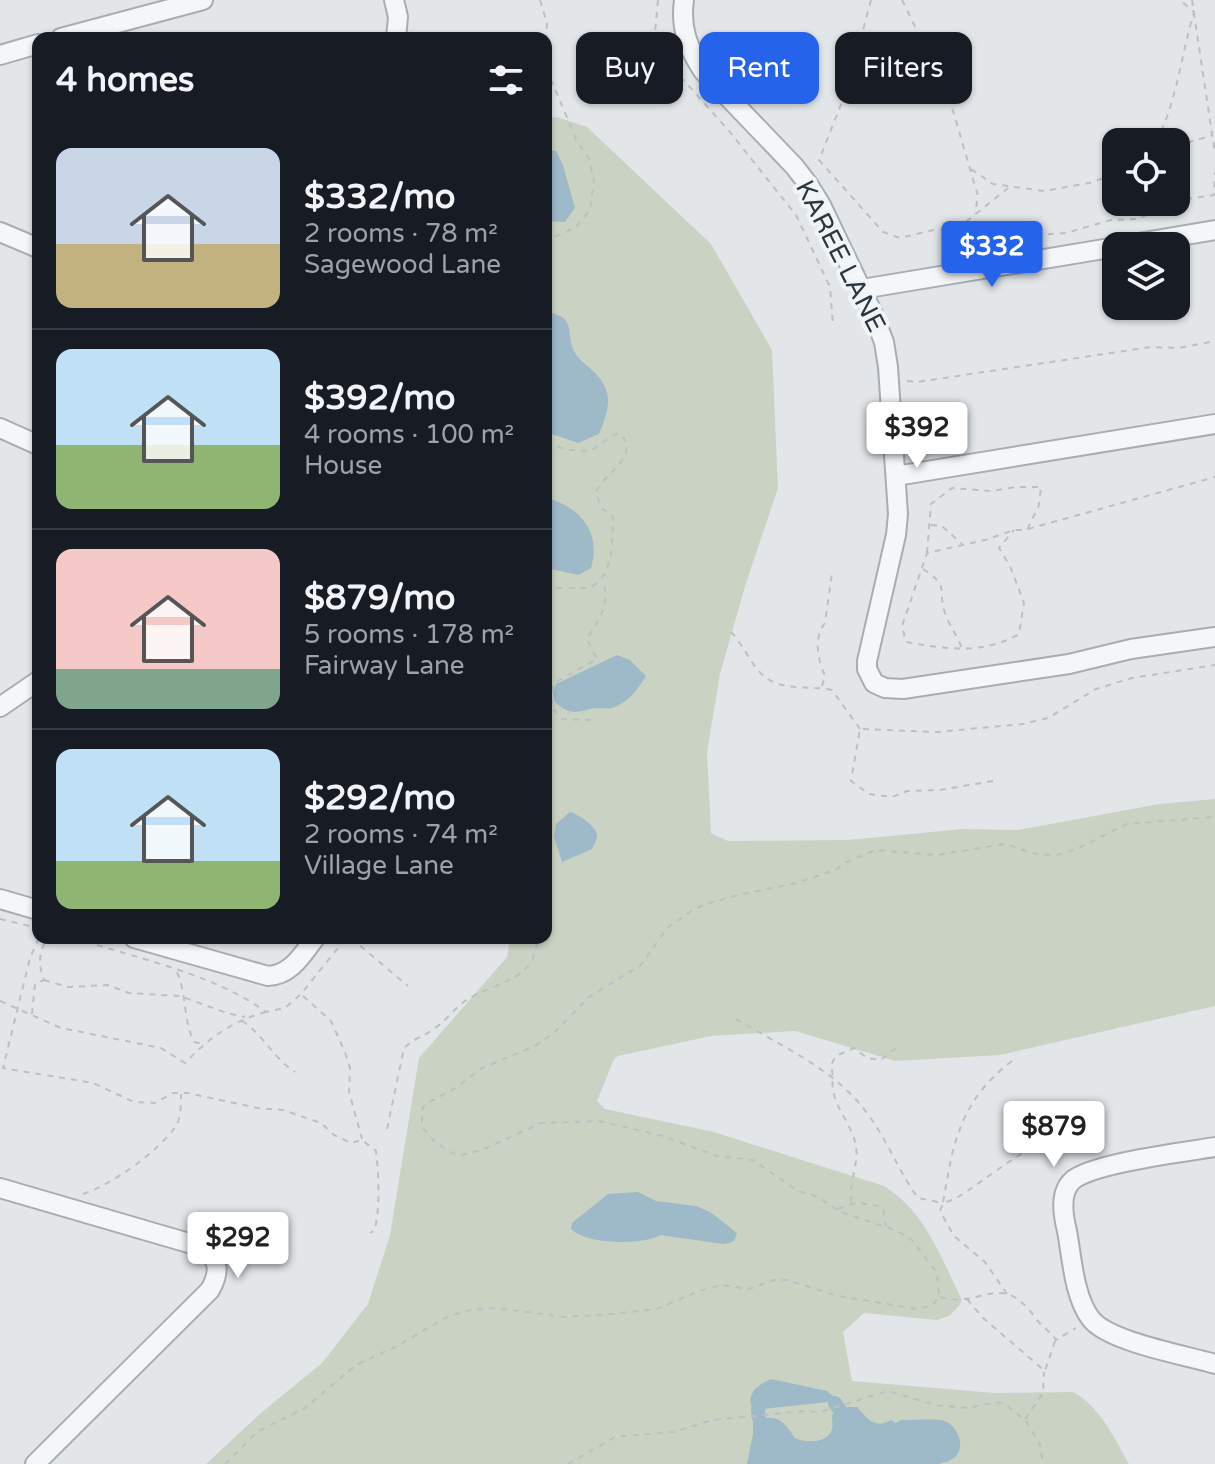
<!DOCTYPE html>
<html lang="en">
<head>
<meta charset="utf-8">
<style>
  :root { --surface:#171b24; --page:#242831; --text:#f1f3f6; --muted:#9ea1a6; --line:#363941; --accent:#2563eb }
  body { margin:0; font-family:"Varela Round",sans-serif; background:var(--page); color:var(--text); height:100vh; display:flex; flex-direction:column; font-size:30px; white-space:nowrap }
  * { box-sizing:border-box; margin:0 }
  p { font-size:26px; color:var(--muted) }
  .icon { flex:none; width:44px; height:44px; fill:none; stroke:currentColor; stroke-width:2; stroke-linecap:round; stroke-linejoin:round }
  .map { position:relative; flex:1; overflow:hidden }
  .side { position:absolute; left:32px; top:32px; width:520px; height:912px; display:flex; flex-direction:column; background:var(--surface); border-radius:16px; box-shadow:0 2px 6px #0004 }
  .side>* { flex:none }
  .guide { position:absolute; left:576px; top:32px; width:518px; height:72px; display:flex; gap:16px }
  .controls { position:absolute; left:1102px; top:128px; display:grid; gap:16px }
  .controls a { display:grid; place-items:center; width:88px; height:88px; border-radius:16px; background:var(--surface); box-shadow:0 2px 6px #0004; font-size:40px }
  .price { position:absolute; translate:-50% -68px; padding:0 18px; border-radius:8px; background:#fff; color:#222; font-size:26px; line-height:52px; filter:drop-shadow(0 2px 4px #0008) }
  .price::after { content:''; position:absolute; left:50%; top:48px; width:24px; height:18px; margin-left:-12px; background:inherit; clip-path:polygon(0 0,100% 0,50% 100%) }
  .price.selected { background:var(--accent); color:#fff }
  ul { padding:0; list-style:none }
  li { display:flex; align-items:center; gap:24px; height:200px; padding:0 24px }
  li+li { border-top:2px solid var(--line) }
  li span { display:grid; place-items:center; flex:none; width:224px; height:160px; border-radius:16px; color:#555 }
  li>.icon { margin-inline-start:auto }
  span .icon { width:96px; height:96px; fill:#fffc; stroke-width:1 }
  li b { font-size:34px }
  h2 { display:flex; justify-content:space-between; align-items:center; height:96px; padding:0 24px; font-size:34px }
  .pill { padding:0 28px; border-radius:16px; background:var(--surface); box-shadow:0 2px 6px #0004; font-size:28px; line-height:72px }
  .pill.selected { background:var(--accent); color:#fff }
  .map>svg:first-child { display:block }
  .green { fill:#cad3c3 }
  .water { fill:#9eb9c8 }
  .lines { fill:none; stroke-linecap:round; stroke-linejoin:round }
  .canal { stroke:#9eb9c8; stroke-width:14 }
  .minor-casing { stroke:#a7aeb3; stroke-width:22 }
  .path { stroke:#bbc0c4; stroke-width:2; stroke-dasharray:6 6; stroke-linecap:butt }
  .minor { stroke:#f4f6f8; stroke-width:18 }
  .labels { text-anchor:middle; stroke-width:8; stroke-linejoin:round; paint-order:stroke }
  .street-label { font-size:26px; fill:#2a3640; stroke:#f1f4f7 }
</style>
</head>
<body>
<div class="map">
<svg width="1215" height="1464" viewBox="0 0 1215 1464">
  <rect width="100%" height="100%" fill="#e2e6e9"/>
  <path class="green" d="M 557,117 L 587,127 L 711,244 L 772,350 L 778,488 L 746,583 L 720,674 L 707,752 L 711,833 L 728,841 L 848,840 L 962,829 L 1018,830 L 1159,804 L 1215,799 L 1215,1006 L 1000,1055 L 895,1061 L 795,1031 L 711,1036 L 618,1056 L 614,1059 L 597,1101 L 605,1109 L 714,1132 L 884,1186 C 926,1212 941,1258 962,1300 L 959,1306 L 949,1316 L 937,1320 L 864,1313 L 843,1332 L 852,1381 L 995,1393 L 1073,1392 C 1099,1405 1115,1439 1129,1464 L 206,1464 L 262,1412 L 322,1363 L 368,1304 L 390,1235 L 419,1058 L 507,957 L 510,938 L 546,938 L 546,118 Z"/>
  <path class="water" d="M 546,150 L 556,151 L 563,165 L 575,208 L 565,222 L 546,221 Z
    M 546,312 C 579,317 564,333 575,353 C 579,360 588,366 593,371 C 615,391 609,410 599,434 L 578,443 L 546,432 Z
    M 546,498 C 580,506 602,533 591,568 L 579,575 L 546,568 Z
    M 617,655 L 630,660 L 646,676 C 639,688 628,702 615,707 C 607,710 597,707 589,709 C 574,714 567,713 555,702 L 553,693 L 556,684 Z
    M 570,812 C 578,814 596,826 597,835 C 598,839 594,845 592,849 L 562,862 L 554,837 L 556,824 Z
    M 638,1192 L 656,1201 L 696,1206 L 710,1212 L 737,1233 C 735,1242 732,1243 723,1244 L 660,1235 C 642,1246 585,1244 571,1229 L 572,1223 L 608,1194 Z
    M 771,1379 L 827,1391 L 838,1401 L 753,1410 C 745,1394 757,1385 771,1379 Z
    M 845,1407 L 857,1407 C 867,1418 875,1430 891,1420 L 896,1423 L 901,1420 C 908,1420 935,1419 941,1420 C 955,1422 967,1444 956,1456 C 952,1461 945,1462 939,1464 L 747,1464 L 753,1434 L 753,1419 C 777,1416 781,1417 795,1438 C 805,1443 828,1444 832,1429 C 833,1427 832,1417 832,1415 Z"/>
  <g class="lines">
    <path class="canal" d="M 835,1403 L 839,1409
      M 758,1410 L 759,1418"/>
    <defs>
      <path id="minor" d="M 394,0 L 398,17 L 396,38
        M 684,0 C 680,28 688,48 703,71 L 794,166 L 808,184 L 821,205 L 873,314 L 884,342 L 888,367 L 898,514 L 896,535 L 867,661 L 867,669 L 874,683 L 885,688 L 903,689 L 1069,664 L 1131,649 L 1215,637
        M 61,38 L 203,0
        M 0,55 L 38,44
        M 0,232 L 38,248
        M 1120,246 L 1215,230
        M 862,289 L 1116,247
        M 0,428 L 38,445
        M 896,476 L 1215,424
        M 0,707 L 38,681
        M 0,899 L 38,910
        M 134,938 L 268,976 C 291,975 302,955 315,938
        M 1215,1147 C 1185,1152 1094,1163 1073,1180 C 1059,1192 1063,1215 1067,1231 C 1072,1258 1074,1297 1091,1319 C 1109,1342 1185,1355 1215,1364
        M 0,1188 L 192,1244 C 217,1252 223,1267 210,1290 L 35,1464"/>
    </defs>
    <use href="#minor" class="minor-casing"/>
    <path class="path" d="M 540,0 L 547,23 L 546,38
      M 658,0 L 655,32 L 671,66 L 729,131 L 796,215 L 830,287 L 833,325
      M 871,0 L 848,87 L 819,160 L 883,232 L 900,238 L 934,230 L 964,230 L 1019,236 L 1066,233 L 1111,220 L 1137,219 L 1187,199 L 1214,195 L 1215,172
      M 902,0 L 948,94 L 978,196 L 975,214
      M 1192,0 L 1215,154
      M 546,68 L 577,141 L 589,159 L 594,181 L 590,210 L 576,227 L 557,236 L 546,237
      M 1156,142 C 1177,102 1181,55 1194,12 L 1180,0
      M 1176,146 L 1213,135
      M 971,169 L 993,184 L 1044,191 L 1089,183 L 1116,174
      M 1103,179 L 1116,183
      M 957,229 L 1008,188
      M 907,381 L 917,382 L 1151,347 L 1179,348 L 1215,341
      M 546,443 L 569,450 L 590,451 L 615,434 L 622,435 C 639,459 603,473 596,493 L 602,509 L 610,513 L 613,518 C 612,542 614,577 589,588 L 546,588
      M 931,525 L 942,526 L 962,544
      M 1028,529 L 1215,477
      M 927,553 L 931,504 L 952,488 L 992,491 L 1015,487 L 1041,487 L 1039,505 L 1027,530 L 1014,530 L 985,540 L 927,553 L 902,626 L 906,642 C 945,649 983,655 1019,634 L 1024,603 L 1010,566 L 999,548 L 1014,530
      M 923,569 C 951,587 937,590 945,613 C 949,626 958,636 962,649
      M 731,632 C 744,645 751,666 765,677 C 785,692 811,685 832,690 L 860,729
      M 822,686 L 825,676 C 818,660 813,638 825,623 L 832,573
      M 591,720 L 561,719 C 551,708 549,697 554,683 L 597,659 L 587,639 C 599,619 612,603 602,580
      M 993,781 L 940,790 L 907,791 L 892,797 L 869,794 L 851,781 L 860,729 L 937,732 L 1023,724 L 1048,718 L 1096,689 L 1132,678 L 1215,665
      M 0,919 L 38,928
      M 39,938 L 30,958 L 3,1068 L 93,1083 L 134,1102 L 155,1103 L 173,1093 L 187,1093 L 258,1108 L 283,1110 L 321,1123 L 334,1135 L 351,1143 L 362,1140 L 376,1151 C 379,1179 380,1203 375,1230 L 370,1233
      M 74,938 C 136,958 214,974 266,1012 L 285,1008 L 301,994 L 346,938
      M 351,938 L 408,986
      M 177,972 C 187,995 183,1020 194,1042 L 203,1044
      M 44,980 L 68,987 L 108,985 L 129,993 L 180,996 L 227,1013 L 245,1017
      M 303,996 L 331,1021 L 345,1052 L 350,1068 L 349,1092 L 362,1139
      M 0,1001 L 61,1028 L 161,1048 L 185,1063 C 209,1038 232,1021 266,1012
      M 32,1014 L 35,984 L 44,980 C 38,964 39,957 45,941 L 42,939
      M 736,1019 C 779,1045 832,1068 863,1108 C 886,1136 897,1169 918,1198 L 943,1203 C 953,1142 960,1101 1012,1061
      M 242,1021 C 263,1034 273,1058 295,1072
      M 387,1129 L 404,1048 C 413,1039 425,1036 435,1028 C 447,1020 455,1007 468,999 C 497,982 537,980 537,938
      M 83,1194 C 113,1184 158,1152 176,1126 C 181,1118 181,1104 181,1094
      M 851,1202 C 849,1181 859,1163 856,1147 C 854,1129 839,1113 834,1095 C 831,1086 834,1076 831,1065 L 836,1056 L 854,1048 L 867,1058 L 881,1060 L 899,1045
      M 838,1209 C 855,1201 866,1202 883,1208 L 886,1226
      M 1007,1294 L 985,1262 L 954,1236 L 940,1211 L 943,1203 L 955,1199 C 998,1172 1043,1130 1094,1125
      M 940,1297 C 982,1309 1000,1270 1034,1316 C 1040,1326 1050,1330 1056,1340 L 1076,1328
      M 967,1299 L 983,1318 L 1045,1371 L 1055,1341
      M 1025,1419 L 1043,1393 L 1044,1372
      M 225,1464 L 258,1431 L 305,1408 L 356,1365 L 397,1346 L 449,1316 L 471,1310 L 495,1308 L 565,1317 L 602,1315 L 657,1309 L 699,1291 L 722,1285 L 749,1289 L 774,1280 L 787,1280 L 838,1296 L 917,1309 L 933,1305 L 939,1296 L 937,1273 L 912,1240 L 897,1231 L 841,1212 L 816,1196 L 798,1191 L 753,1160 L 717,1156 L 663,1136 L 599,1121 L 541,1123 L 482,1150 L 461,1155 L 452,1153 L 436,1143 L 422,1127 L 422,1110 L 425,1104 L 454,1089 L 482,1068 L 533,1047 L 554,1033 L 589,997 L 641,965 L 667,928 L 693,910 L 706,904 L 738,895 L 796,883 L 835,870 L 847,862 L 876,850 L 937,855 L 1005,844 L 1036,854 L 1057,855 L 1077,849 L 1127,824 L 1215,817
      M 568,1464 L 615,1437 L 674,1432 L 712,1420 L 804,1411 L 820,1412 L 888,1391 L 935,1405 L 968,1408 L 996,1402 L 1005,1404 L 1026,1421 L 1040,1444 L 1043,1464"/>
    <use href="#minor" class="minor"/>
  </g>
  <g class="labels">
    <g class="street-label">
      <text transform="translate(841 256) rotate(63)" y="9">KAREE LANE</text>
    </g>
  </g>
</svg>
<div class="controls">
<a><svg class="icon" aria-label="locate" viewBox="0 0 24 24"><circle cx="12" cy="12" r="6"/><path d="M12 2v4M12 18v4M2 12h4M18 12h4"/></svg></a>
<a><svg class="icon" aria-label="layers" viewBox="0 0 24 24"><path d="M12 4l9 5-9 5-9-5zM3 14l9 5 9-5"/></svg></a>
</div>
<b class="price selected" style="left:992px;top:289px">$332</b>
<b class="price" style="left:917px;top:470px">$392</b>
<b class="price" style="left:1054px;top:1169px">$879</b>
<b class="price" style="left:238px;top:1280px">$292</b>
<div class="guide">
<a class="pill">Buy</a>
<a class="pill selected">Rent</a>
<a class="pill">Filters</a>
</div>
<section class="side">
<h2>4 homes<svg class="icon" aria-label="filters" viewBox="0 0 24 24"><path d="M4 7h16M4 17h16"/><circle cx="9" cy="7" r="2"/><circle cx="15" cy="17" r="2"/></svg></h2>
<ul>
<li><span style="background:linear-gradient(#c9d6e8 60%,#c2b280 0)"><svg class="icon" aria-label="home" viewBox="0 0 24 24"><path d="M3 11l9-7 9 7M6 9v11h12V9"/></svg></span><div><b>$332/mo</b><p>2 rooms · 78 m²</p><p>Sagewood Lane</p></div></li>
<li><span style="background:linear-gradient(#bfe0f5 60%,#8fb573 0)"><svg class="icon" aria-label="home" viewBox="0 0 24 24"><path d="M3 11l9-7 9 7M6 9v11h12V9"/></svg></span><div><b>$392/mo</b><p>4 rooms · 100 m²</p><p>House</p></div></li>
<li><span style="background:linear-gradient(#f6c9c9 75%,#7fa58c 0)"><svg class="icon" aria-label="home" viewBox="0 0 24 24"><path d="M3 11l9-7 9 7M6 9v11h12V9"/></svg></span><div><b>$879/mo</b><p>5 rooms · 178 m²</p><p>Fairway Lane</p></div></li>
<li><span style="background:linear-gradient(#bfe0f5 70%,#8fb573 0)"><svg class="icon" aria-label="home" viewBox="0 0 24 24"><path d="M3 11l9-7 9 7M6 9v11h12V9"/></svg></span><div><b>$292/mo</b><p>2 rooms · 74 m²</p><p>Village Lane</p></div></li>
</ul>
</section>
</div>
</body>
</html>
